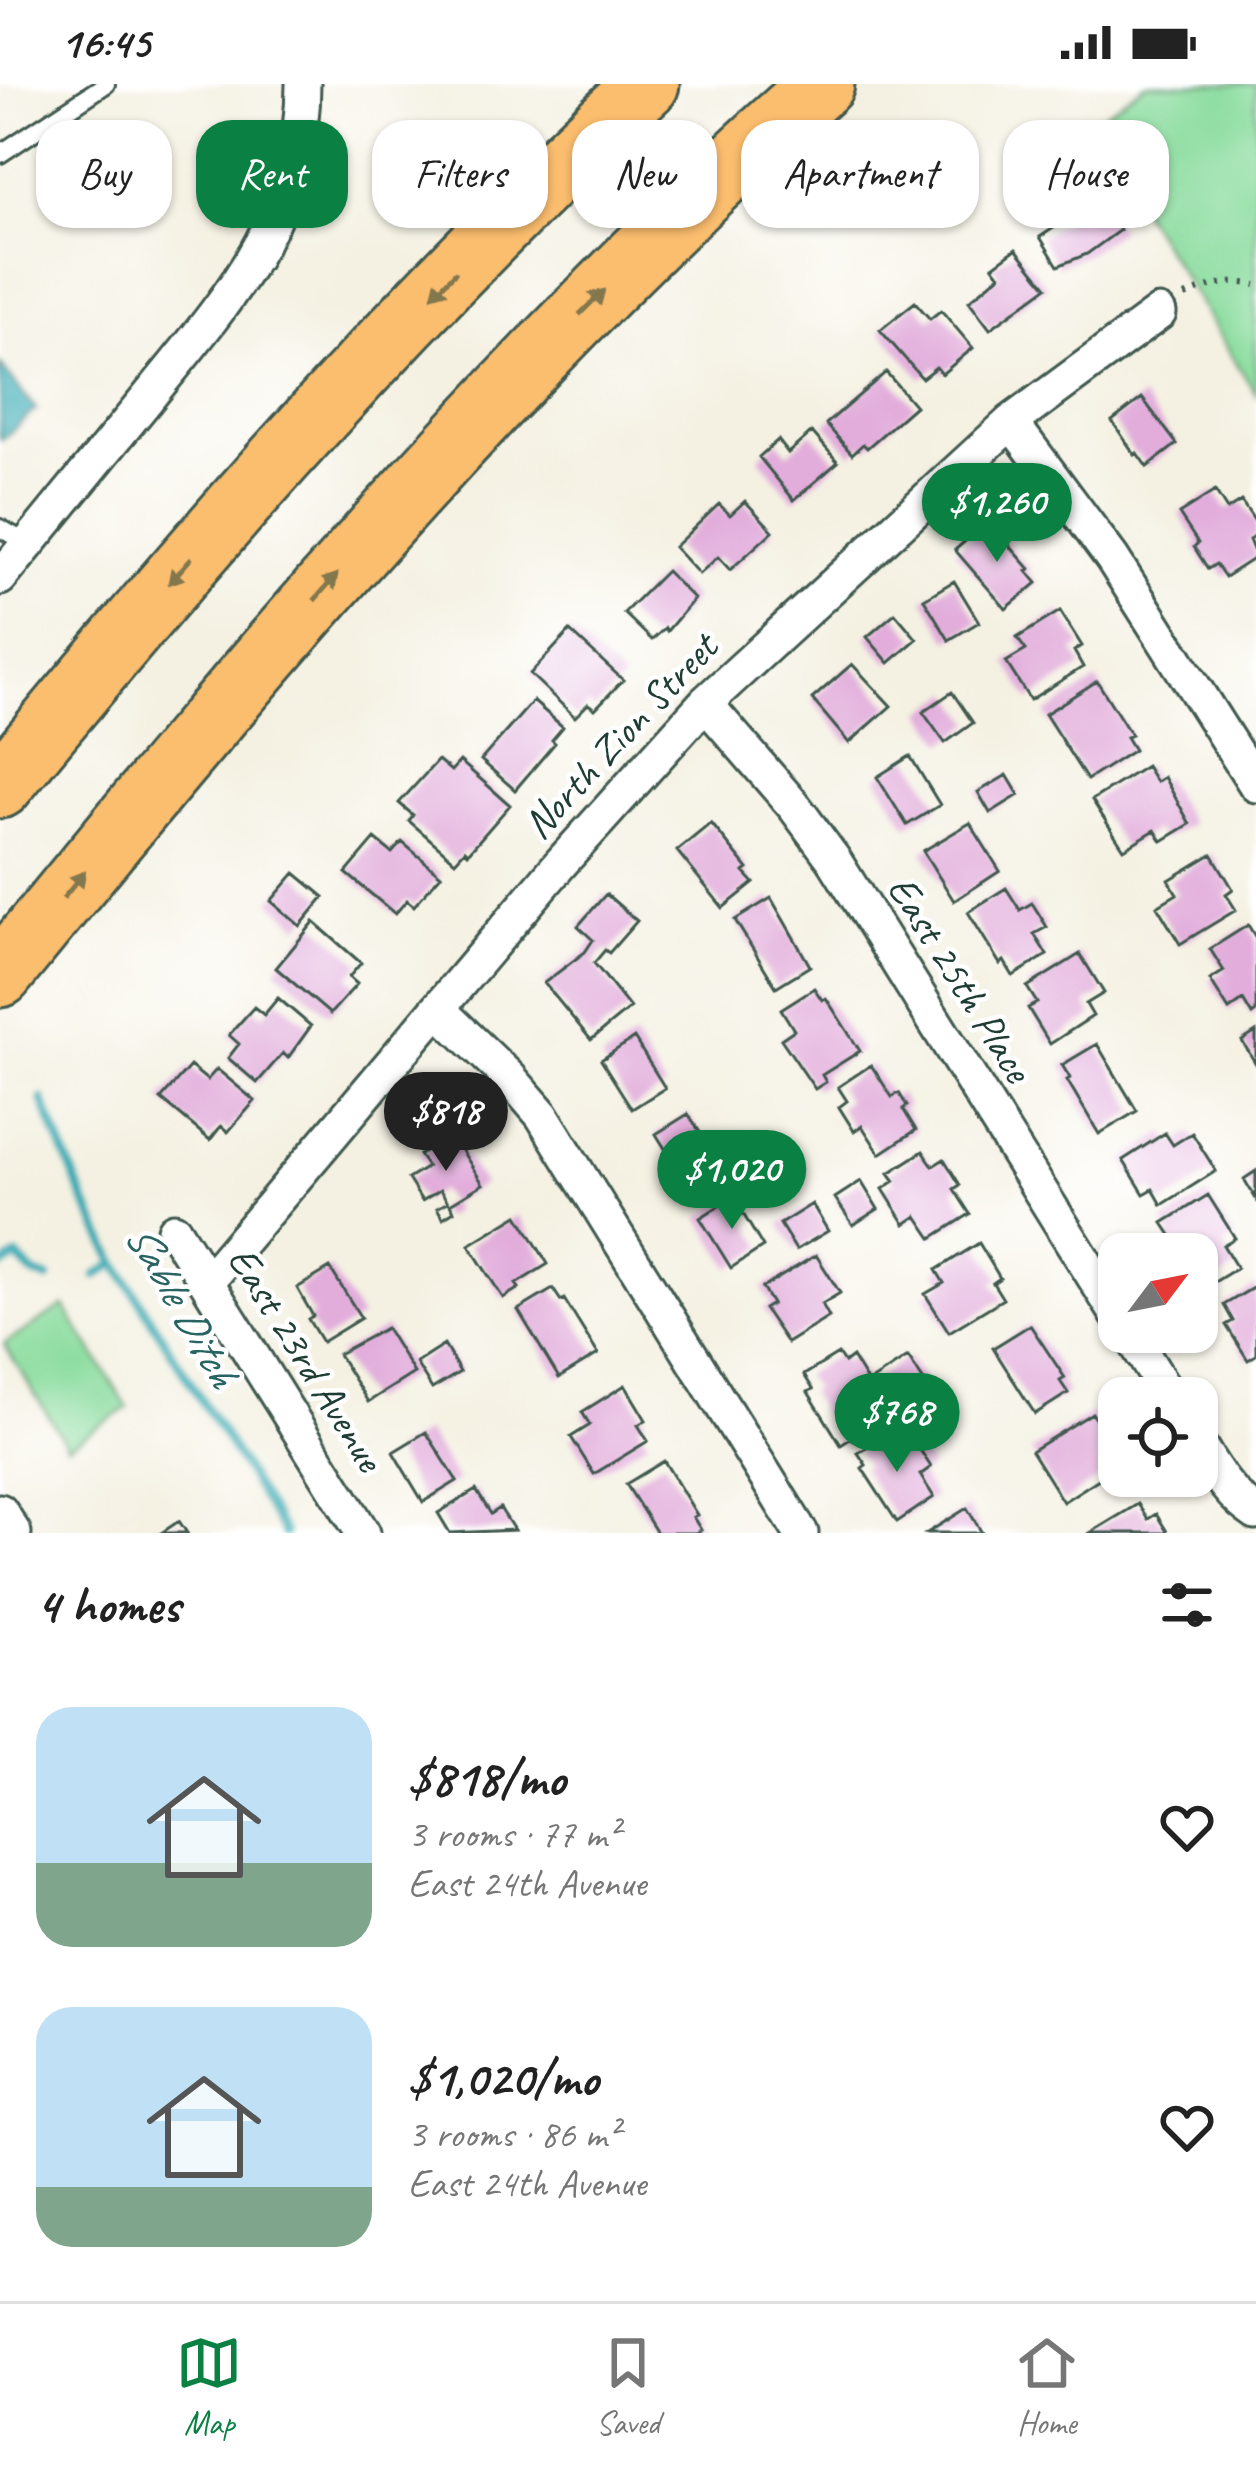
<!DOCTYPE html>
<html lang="en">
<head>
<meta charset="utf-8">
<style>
  :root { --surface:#fff; --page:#f6f6f6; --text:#222; --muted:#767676; --line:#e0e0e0; --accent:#0b8043 }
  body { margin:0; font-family:Caveat,sans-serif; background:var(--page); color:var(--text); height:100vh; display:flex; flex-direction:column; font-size:45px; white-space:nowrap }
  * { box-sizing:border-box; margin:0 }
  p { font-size:39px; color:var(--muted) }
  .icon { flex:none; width:66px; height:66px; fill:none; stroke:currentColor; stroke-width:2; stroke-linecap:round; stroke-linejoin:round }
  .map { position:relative; height:1449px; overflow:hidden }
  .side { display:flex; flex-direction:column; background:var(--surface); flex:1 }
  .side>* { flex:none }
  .banner { position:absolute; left:36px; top:36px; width:1185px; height:108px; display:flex; gap:24px }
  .needle { width:78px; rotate:58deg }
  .fabs { position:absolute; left:1098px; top:1149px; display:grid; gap:24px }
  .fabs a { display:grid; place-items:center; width:120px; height:120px; border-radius:24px; background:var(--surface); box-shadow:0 3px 9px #0004; font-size:60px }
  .price { position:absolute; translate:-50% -102px; padding:0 27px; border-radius:42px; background:var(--accent); color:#fff; font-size:39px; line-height:78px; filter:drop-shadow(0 3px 6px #0008) }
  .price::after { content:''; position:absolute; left:50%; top:72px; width:36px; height:27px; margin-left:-18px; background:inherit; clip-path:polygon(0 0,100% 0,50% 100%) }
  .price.current { background:#222; color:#fff }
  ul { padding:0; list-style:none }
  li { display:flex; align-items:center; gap:36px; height:300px; padding:0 36px }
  li span { display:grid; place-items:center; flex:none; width:336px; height:240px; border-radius:36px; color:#555 }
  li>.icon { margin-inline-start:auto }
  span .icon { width:144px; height:144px; fill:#fffc; stroke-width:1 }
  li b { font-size:51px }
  h2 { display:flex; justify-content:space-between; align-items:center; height:144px; padding:0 36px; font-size:51px }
  .pill { padding:0 42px; border-radius:36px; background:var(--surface); box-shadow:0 3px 9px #0004; font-size:42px; line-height:108px }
  .pill.current { background:var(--accent); color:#fff }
  .status { display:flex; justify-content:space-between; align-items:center; height:84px; padding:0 60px; background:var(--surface); direction:ltr }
  .status svg { height:33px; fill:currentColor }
  .menu { display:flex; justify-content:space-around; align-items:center; height:168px; border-top:3px solid var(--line); background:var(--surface); font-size:33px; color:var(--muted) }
  .menu a { display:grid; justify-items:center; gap:6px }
  .menu .current { color:var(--accent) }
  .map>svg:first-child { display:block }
  .green { fill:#88db9c; stroke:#548c68; stroke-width:3 }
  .water { fill:#39abb4; stroke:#2c7474; stroke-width:3 }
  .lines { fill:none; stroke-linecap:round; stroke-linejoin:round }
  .stream { stroke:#39abb4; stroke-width:9 }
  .building { fill:#e2addb }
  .lane-casing { stroke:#3f584e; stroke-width:22 }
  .street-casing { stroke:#3f584e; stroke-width:39 }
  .highway-casing { stroke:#3f584e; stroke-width:69 }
  .path { stroke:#3f584e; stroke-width:6; stroke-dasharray:3 9; stroke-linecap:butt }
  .lane { stroke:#fff; stroke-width:16 }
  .street { stroke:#fff; stroke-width:33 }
  .highway { stroke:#fbbd6e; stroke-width:63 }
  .oneway { fill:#82774e }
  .labels { text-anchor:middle; stroke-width:9; stroke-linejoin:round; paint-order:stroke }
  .street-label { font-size:42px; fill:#1f3d34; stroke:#fff }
  .water-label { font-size:45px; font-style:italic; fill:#286461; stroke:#fff }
</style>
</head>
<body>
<div class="status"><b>16:45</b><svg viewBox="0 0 49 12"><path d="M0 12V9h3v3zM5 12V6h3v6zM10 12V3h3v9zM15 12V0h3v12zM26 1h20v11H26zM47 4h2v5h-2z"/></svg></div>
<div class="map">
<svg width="1256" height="1449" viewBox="0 0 1256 1449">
  <rect width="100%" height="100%" fill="#fff"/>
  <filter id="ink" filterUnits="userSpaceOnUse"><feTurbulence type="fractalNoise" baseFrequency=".00833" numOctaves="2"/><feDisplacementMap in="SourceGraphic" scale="24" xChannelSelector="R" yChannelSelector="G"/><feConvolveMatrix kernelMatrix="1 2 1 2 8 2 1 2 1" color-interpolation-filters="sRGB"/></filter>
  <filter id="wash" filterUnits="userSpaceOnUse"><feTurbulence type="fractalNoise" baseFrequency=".004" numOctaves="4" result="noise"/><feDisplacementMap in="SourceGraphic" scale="48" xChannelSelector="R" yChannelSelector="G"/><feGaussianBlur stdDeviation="2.7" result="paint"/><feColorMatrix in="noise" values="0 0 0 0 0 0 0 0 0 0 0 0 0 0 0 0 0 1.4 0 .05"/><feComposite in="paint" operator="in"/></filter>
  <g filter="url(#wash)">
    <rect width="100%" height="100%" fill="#f4f1e2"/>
    <path class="green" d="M 1145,0 L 1256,0 L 1256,310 L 1088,41 Z
      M 64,1222 L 128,1324 L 67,1362 L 4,1260 Z"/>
    <path class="water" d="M 0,280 L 36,325 L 2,356 L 0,354 Z"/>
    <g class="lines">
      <path class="stream" d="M 42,1015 L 85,1118 L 116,1179 L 284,1449
        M 0,1183 L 17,1173 L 34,1190 L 48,1195
        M 96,1192 L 116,1179"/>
    </g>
    <g id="blocks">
      <path class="building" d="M 1099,114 L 1120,146 L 1087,170 L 1058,182 L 1040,153 Z
        M 1016,165 L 1047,203 L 990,245 L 969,217 L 1000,191 L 993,182 Z
        M 915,218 L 930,235 L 941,226 L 973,264 L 942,290 L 936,283 L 922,294 L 880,246 Z
        M 886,288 L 915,322 L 867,364 L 863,360 L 852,370 L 826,340 Z
        M 1142,314 L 1177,360 L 1147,383 L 1137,369 L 1135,371 L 1112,337 Z
        M 812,348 L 838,378 L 794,416 L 759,373 L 778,356 L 788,369 Z
        M 1215,407 L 1227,426 L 1241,417 L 1256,439 L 1256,452 L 1249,456 L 1256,473 L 1225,493 L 1216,480 L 1208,485 L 1194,463 L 1198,459 L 1179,430 Z
        M 745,417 L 773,447 L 730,486 L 718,473 L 699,490 L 674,463 L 719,420 L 730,431 Z
        M 988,437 L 1030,485 L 1027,487 L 1037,499 L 1006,525 L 955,466 Z
        M 666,487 L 694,515 L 667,547 L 665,544 L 652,556 L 624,529 Z
        M 954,497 L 979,538 L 949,556 L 924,515 Z
        M 1060,527 L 1082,562 L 1074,567 L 1083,583 L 1030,616 L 1006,578 L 1026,566 L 1017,554 Z
        M 895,529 L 917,555 L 889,579 L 867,553 Z
        M 570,547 L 623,596 L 595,625 L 588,620 L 575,633 L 530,590 Z
        M 852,580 L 891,622 L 849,659 L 812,615 Z
        M 1097,597 L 1131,651 L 1126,653 L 1134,666 L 1087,696 L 1045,630 Z
        M 952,608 L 973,639 L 945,659 L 923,628 Z
        M 533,617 L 563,643 L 552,656 L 555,659 L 515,706 L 481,676 Z
        M 910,672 L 940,721 L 907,741 L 877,693 Z
        M 438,676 L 451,687 L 460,677 L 510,721 L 468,769 L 465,766 L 455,777 L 409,737 L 413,731 L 399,719 Z
        M 1146,682 L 1156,698 L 1164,693 L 1190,740 L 1162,757 L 1155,746 L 1124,765 L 1092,716 Z
        M 1007,691 L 1019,711 L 990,729 L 978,708 Z
        M 711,739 L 748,785 L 744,788 L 754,799 L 723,824 L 677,767 Z
        M 970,739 L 1000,787 L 954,817 L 923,767 Z
        M 375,755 L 392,769 L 402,758 L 441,791 L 414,822 L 407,816 L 395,830 L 346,789 Z
        M 1212,770 L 1233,805 L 1226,810 L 1236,826 L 1180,860 L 1157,822 L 1177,810 L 1169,796 Z
        M 295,789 L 324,813 L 300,842 L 271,817 Z
        M 1006,804 L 1020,826 L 1032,819 L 1047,843 L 1034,850 L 1047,871 L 1013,892 L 1004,877 L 1000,880 L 968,828 Z
        M 606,810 L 637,837 L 609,869 L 605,866 L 594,879 L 630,924 L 591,956 L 544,899 L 585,868 L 593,856 L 578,842 Z
        M 771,814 L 810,882 L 776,903 L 735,836 Z
        M 314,838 L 361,879 L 349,893 L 357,900 L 330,930 L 276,884 Z
        M 1248,841 L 1256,854 L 1256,928 L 1252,931 L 1243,916 L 1229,926 L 1210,896 L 1224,887 L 1210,865 Z
        M 1080,870 L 1104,909 L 1086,920 L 1093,932 L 1050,960 L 1028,924 L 1037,919 L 1027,903 Z
        M 814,904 L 822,916 L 826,914 L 860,967 L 822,991 L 826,998 L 815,1005 L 781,955 L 794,946 L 781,925 Z
        M 278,914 L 311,942 L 288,974 L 283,969 L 257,999 L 228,974 L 239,960 L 229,951 L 254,923 L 264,931 Z
        M 1256,948 L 1256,980 L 1242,957 Z
        M 634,954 L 665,1004 L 632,1025 L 601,976 Z
        M 1097,960 L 1137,1027 L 1099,1050 L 1067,996 L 1070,994 L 1062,981 Z
        M 871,981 L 892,1013 L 899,1009 L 907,1022 L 903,1025 L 916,1046 L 880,1070 L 862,1042 L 854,1047 L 839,1023 L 847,1017 L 838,1003 Z
        M 190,982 L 207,996 L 217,985 L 255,1017 L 228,1048 L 221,1042 L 210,1056 L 161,1015 Z
        M 688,1030 L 720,1079 L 687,1100 L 656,1050 Z
        M 1165,1049 L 1173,1061 L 1192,1049 L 1216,1087 L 1162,1121 L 1153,1105 L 1144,1110 L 1123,1076 Z
        M 452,1051 L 483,1100 L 450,1120 L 454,1127 L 443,1134 L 437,1124 L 448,1118 L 440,1106 L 422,1117 L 408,1095 L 427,1083 L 419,1071 Z
        M 923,1067 L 933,1082 L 944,1075 L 960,1101 L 954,1105 L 970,1130 L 932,1154 L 917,1132 L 905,1140 L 883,1105 L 895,1097 L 889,1089 Z
        M 1256,1087 L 1256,1115 L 1244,1095 Z
        M 861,1097 L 878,1125 L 853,1141 L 835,1114 Z
        M 1208,1111 L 1235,1154 L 1223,1161 L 1237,1184 L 1200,1207 L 1197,1170 L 1171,1170 L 1166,1162 L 1171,1160 L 1167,1154 L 1171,1151 L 1163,1139 Z
        M 733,1113 L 763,1163 L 731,1184 L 700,1134 Z
        M 812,1120 L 828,1147 L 796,1166 L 780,1140 Z
        M 518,1131 L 548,1180 L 516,1200 L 519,1204 L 503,1214 L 469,1161 Z
        M 979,1159 L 1000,1194 L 993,1199 L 1003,1215 L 949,1248 L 925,1210 L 944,1199 L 936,1186 Z
        M 816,1171 L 840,1209 L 822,1220 L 829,1233 L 787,1259 L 764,1225 L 772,1220 L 762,1204 Z
        M 330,1184 L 361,1234 L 322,1258 L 308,1235 L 313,1232 L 297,1204 Z
        M 1256,1202 L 1256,1271 L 1248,1276 L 1226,1241 L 1233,1237 L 1224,1221 Z
        M 553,1205 L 561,1217 L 564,1215 L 598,1270 L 559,1294 L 518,1226 Z
        M 1030,1241 L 1065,1294 L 1060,1297 L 1068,1309 L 1035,1330 L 993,1264 Z
        M 386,1244 L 414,1289 L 368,1318 L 338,1270 Z
        M 444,1261 L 460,1288 L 432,1305 L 416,1279 Z
        M 838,1270 L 844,1279 L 852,1273 L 868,1299 L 908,1273 L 931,1308 L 889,1334 L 873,1308 L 865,1314 L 879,1336 L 841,1361 L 808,1308 L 813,1305 L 804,1291 Z
        M 625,1301 L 646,1336 L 638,1341 L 648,1357 L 594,1390 L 571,1353 L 590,1341 L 582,1328 Z
        M 1092,1329 L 1114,1364 L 1106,1369 L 1116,1384 L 1063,1418 L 1031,1367 Z
        M 893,1347 L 906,1367 L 917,1361 L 931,1383 L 920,1391 L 934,1413 L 897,1438 L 862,1384 L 866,1381 L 858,1369 Z
        M 426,1348 L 457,1397 L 423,1418 L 393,1368 Z
        M 664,1377 L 697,1431 L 693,1433 L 701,1446 L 695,1449 L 657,1449 L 626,1400 Z
        M 476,1406 L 491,1430 L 500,1424 L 514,1446 L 450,1449 L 438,1429 Z
        M 1138,1420 L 1148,1435 L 1156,1430 L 1168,1449 L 1090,1449 Z
        M 967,1424 L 982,1449 L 927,1449 Z
        M 179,1437 L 187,1449 L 161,1449 Z"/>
    </g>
  </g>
  <g filter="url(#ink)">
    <use href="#blocks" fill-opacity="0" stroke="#3f584e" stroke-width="3"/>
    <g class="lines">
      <defs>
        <path id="lane" d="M 0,70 L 106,0
          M 0,444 L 28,460"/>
        <path id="street" d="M 1011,338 L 1112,474 L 1256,701
          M 0,494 C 49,434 98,375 147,315 C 226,217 303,134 303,0
          M 705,619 L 794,722 L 834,776 L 1119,1233
          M 439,926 L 510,994 L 542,1031 L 801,1449
          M 174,1146 L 363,1449
          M 207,1198 L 560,780 L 705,619 L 1011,338 L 1159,229
          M 1129,1248 L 1170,1314
          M 1197,1358 C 1214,1385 1228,1411 1256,1429
          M 0,1427 L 14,1449"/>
        <path id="highway" d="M 0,702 C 202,456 412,216 647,0
          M 0,891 C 256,578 518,268 822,0"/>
      </defs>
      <use href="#lane" class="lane-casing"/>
      <use href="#street" class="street-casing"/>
      <use href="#highway" class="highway-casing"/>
      <path class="path" d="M 1185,212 C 1210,201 1228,195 1256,201"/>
      <use href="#lane" class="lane"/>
      <use href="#street" class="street"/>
      <use href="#highway" class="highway"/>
    </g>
    <defs><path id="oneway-solid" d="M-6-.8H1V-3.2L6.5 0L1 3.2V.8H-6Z" transform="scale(3)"/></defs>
    <g class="oneway">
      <use href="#oneway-solid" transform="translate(444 200) rotate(134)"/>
      <use href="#oneway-solid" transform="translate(592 218) rotate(-45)"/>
      <use href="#oneway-solid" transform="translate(180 487) rotate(131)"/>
      <use href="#oneway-solid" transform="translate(326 503) rotate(-49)"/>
      <use href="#oneway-solid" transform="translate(74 801) rotate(-51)"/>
    </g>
  </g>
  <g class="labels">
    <g class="street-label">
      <text transform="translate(619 651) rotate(-47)" y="15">North Zion Street</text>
      <text transform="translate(961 894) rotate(58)" y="15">East 25th Place</text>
      <text transform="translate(307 1274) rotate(58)" y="15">East 23rd Avenue</text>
    </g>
    <g class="water-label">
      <text transform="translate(183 1220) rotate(60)" y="16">Sable Ditch</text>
    </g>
  </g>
</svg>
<div class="fabs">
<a><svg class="needle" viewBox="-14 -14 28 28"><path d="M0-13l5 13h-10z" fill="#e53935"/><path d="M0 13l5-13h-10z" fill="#767676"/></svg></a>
<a><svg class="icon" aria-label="locate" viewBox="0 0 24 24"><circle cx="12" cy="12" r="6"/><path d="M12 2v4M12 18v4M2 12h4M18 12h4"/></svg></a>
</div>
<b class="price" style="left:997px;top:481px">$1,260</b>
<b class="price current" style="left:446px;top:1090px">$818</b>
<b class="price" style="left:732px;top:1148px">$1,020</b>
<b class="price" style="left:897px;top:1391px">$768</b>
<div class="banner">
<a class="pill">Buy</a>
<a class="pill current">Rent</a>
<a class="pill">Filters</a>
<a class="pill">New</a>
<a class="pill">Apartment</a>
<a class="pill">House</a>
</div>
</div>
<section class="side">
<h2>4 homes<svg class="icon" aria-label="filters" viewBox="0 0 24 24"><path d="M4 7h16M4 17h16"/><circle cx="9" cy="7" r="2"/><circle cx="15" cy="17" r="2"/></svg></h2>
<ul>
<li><span style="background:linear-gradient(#bfe0f5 65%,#7fa58c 0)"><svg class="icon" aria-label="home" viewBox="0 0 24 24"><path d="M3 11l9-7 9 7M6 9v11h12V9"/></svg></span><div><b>$818/mo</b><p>3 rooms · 77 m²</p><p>East 24th Avenue</p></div><svg class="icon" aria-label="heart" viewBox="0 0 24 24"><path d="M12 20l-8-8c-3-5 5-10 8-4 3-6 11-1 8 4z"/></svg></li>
<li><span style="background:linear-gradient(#bfe0f5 75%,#7fa58c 0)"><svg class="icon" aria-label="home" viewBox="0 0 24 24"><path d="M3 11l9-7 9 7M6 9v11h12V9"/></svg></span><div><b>$1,020/mo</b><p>3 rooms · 86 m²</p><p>East 24th Avenue</p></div><svg class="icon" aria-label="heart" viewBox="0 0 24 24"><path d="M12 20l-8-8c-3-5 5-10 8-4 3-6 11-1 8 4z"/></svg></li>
</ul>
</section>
<nav class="menu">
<a class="current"><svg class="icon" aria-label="map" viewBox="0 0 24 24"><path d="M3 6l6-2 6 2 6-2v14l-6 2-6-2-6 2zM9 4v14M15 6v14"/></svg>Map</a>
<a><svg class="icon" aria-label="saved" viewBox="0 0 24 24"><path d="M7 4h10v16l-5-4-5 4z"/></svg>Saved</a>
<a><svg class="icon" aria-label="home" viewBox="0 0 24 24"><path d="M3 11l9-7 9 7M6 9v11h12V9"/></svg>Home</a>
</nav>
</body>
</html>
